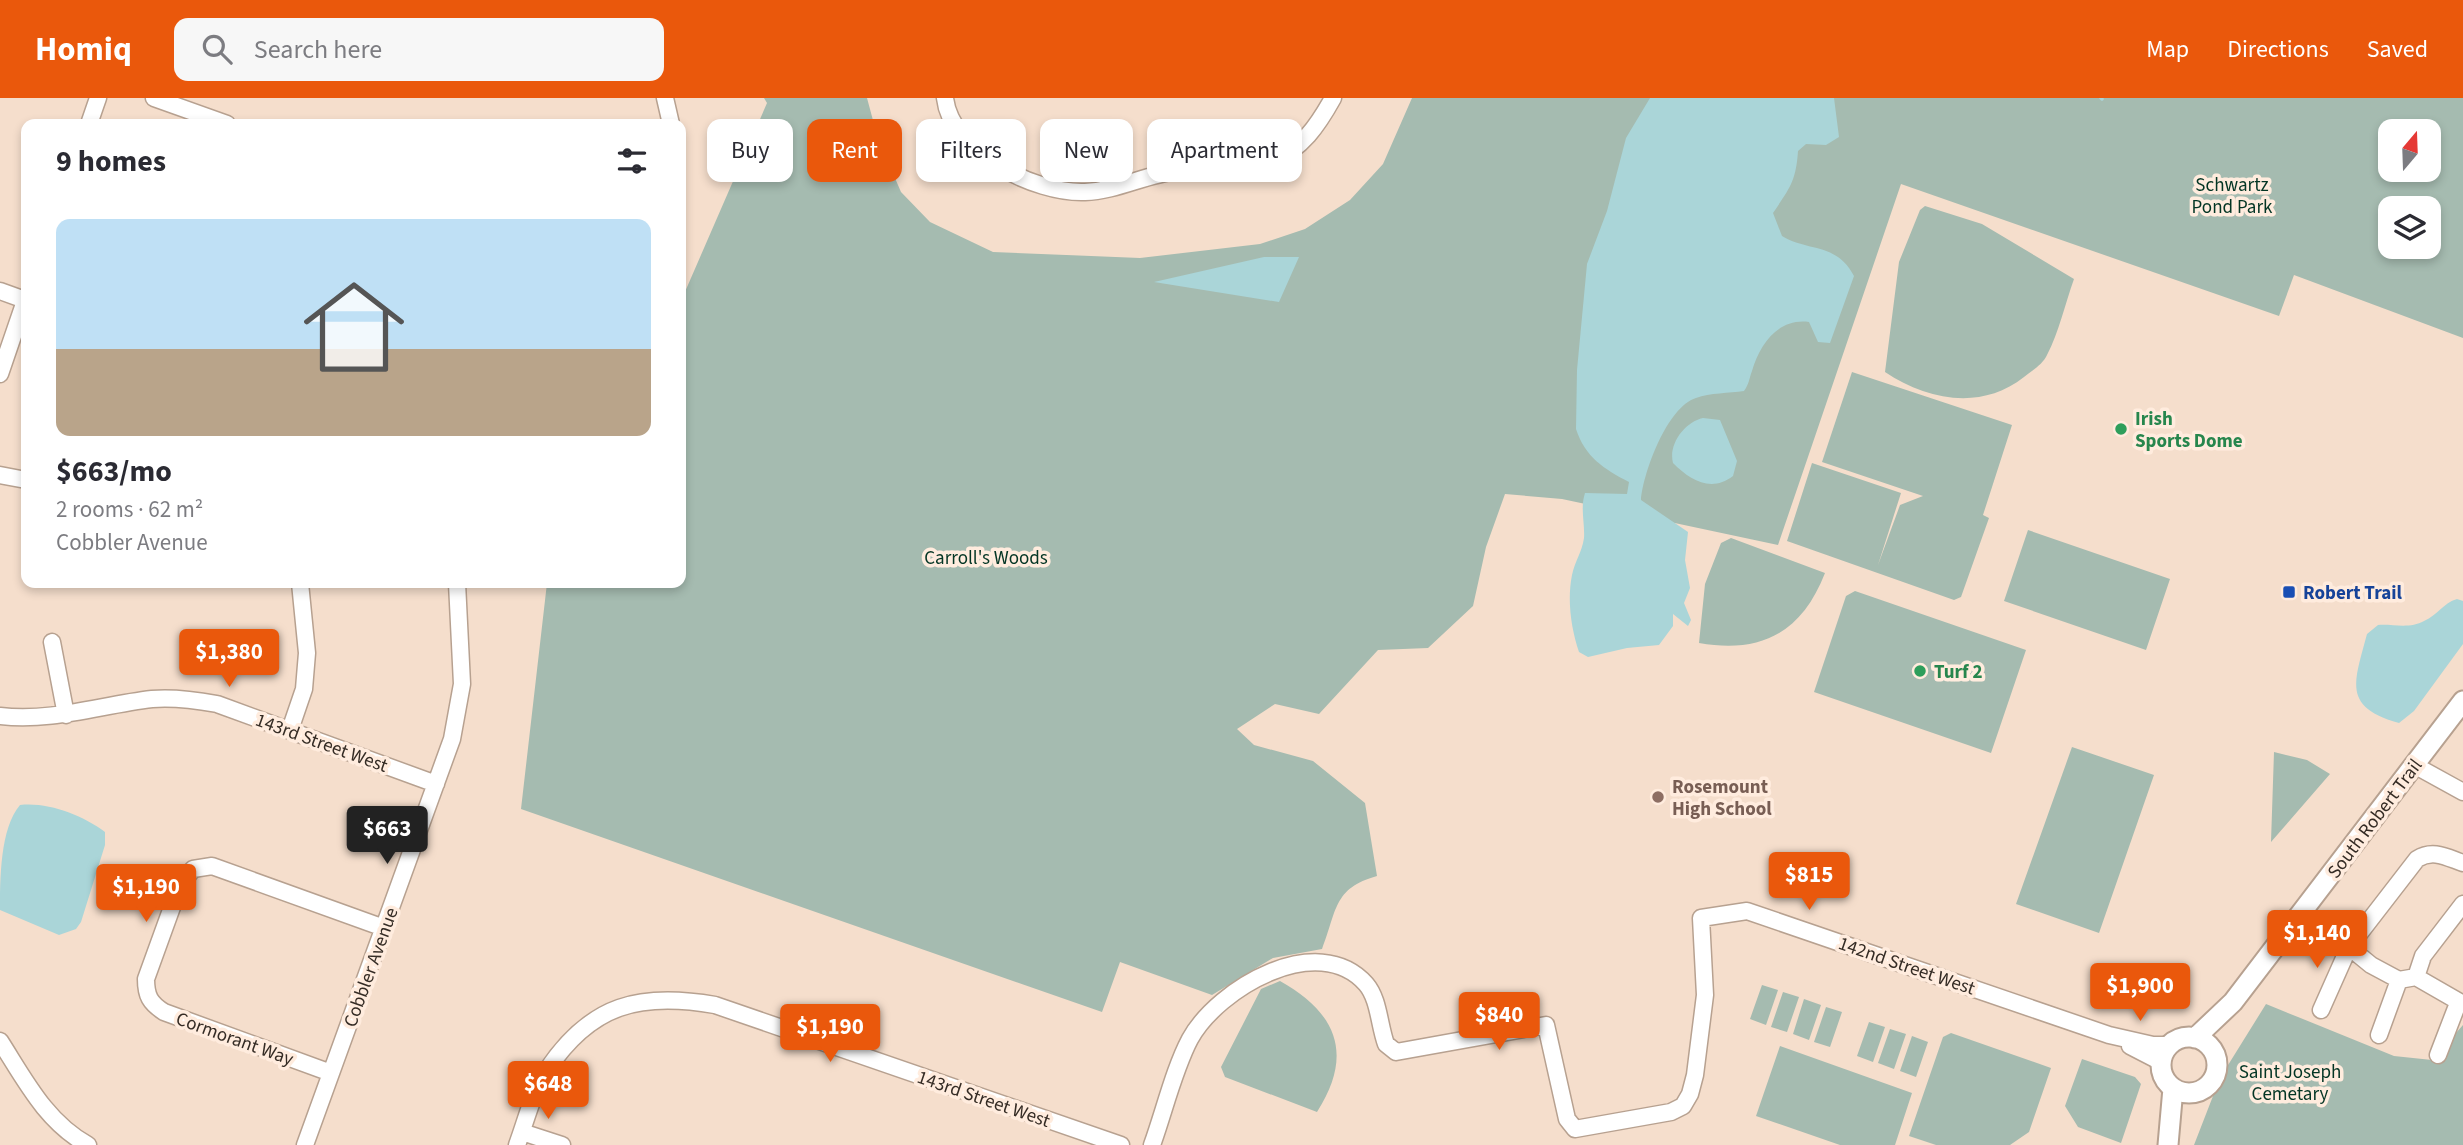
<!DOCTYPE html>
<html lang="en">
<head>
<meta charset="utf-8">
<style>
  :root { --surface:#fff; --page:#f7f7f7; --text:#2b2b33; --muted:#7c7c81; --accent:#ea580c }
  body { margin:0; font-family:"Source Sans 3",sans-serif; background:var(--page); color:var(--text); height:100vh; display:flex; flex-direction:column; font-size:26px; white-space:nowrap }
  * { box-sizing:border-box; margin:0 }
  p { font-size:23px; color:var(--muted) }
  .icon { flex:none; width:38px; height:38px; fill:none; stroke:currentColor; stroke-width:2; stroke-linecap:round; stroke-linejoin:round }
  .map { position:relative; flex:1; overflow:hidden }
  .sheet { position:absolute; left:21px; top:21px; width:665px; height:469px; display:flex; flex-direction:column; background:var(--surface); border-radius:14px; box-shadow:0 4px 10px #0003 }
  .sheet>* { flex:none }
  .top-card { position:absolute; left:707px; top:21px; width:665px; height:63px; display:flex; gap:14px }
  .needle { width:46px; rotate:19deg }
  .fabs { position:absolute; left:2378px; top:21px; display:grid; gap:14px }
  .fabs a { display:grid; place-items:center; width:63px; height:63px; border-radius:14px; background:var(--surface); box-shadow:0 4px 10px #0003; font-size:35px }
  .price { position:absolute; translate:-50% -60px; padding:0 16px; border-radius:7px; background:var(--accent); color:#fff; font-size:23px; line-height:46px; filter:drop-shadow(0 2px 4px #0008) }
  .price::after { content:''; position:absolute; left:50%; top:42px; width:21px; height:16px; margin-left:-10px; background:inherit; clip-path:polygon(0 0,100% 0,50% 100%) }
  .price.selected { background:#222; color:#fff }
  ul { padding:0; list-style:none }
  li { display:grid; align-content:center; gap:14px; height:371px; padding:0 35px }
  li span { display:grid; place-items:center; height:217px; border-radius:14px; color:#555 }
  li>.icon { margin-inline-start:auto }
  span .icon { width:126px; height:126px; fill:#fffc; stroke-width:1 }
  li b { font-size:30px }
  h2 { display:flex; justify-content:space-between; align-items:center; height:84px; padding:0 35px; font-size:30px }
  .tag { padding:0 24px; border-radius:14px; background:var(--surface); box-shadow:0 4px 10px #0003; font-size:24px; line-height:63px }
  .tag.selected { background:var(--accent); color:#fff }
  header { display:flex; align-items:center; gap:42px; box-sizing:border-box; height:98px; padding:0 35px; background:var(--accent); color:#fff }
  header strong { font-size:33px }
  nav { display:flex; gap:38px; margin-inline-start:auto; font-size:24px }
  .search { width:490px; height:63px; background:var(--page); display:flex; align-items:center; gap:18px; box-sizing:border-box; padding:0 24px; border-radius:14px; color:var(--muted); font-size:26px }
  .map>svg:first-child { display:block }
  .green { fill:#a5bbb0; fill-rule:evenodd }
  .water { fill:#aad5d8 }
  .lines { fill:none; stroke-linecap:round; stroke-linejoin:round }
  .stream { stroke:#aad5d8; stroke-width:3.5 }
  .minor-casing { stroke:#b7a190; stroke-width:19 }
  .major-casing { stroke:#b7a190; stroke-width:23 }
  .minor { stroke:#fff; stroke-width:16 }
  .major { stroke:#fff; stroke-width:19 }
  .leisure-dot { fill:#2e9e5b; stroke:#ffecde; stroke-width:2.5 }
  .transit-dot { fill:#1a4fb4; stroke:#ffecde; stroke-width:2.5 }
  .education-dot { fill:#8d6e63; stroke:#ffecde; stroke-width:2.5 }
  .labels { text-anchor:middle; stroke-width:7; stroke-linejoin:round; paint-order:stroke }
  .park-label { font-size:19px; fill:#033524; stroke:#ffecde }
  .leisure-label { font-size:19px; font-weight:bold; fill:#27864d; stroke:#ffecde; text-anchor:start }
  .transit-label { font-size:19px; font-weight:bold; fill:#164399; stroke:#ffecde; text-anchor:start }
  .street-label { font-size:19px; fill:#352c25; stroke:#ffecde }
  .education-label { font-size:19px; font-weight:bold; fill:#785e54; stroke:#ffecde; text-anchor:start }
</style>
</head>
<body>
<header>
<strong>Homiq</strong>
<div class="search"><svg class="icon" aria-label="search" viewBox="0 0 24 24"><circle cx="10" cy="10" r="6"/><path d="M15 15l6 6"/></svg>Search here</div>
<nav><a>Map</a><a>Directions</a><a>Saved</a></nav>
</header>
<div class="map">
<svg width="2463" height="1047" viewBox="0 0 2463 1047">
  <rect width="100%" height="100%" fill="#f5decc"/>
  <path class="green" d="M 764,0 L 867,0 L 878,41 L 901,94 L 930,124 L 993,154 L 1140,160 L 1260,146 L 1305,131 L 1350,102 L 1383,66 L 1412,0 L 2463,0 L 2463,240 L 2294,177 L 2279,218 L 1901,86 L 1778,447 L 1562,401 L 1505,396 L 1486,449 L 1473,508 L 1428,550 L 1378,552 L 1319,616 L 1275,606 L 1237,631 L 1254,647 L 1313,663 L 1365,705 L 1377,778 C 1333,790 1337,813 1322,851 L 1273,860 L 1212,897 L 1120,864 L 1102,914 L 521,711 L 547,485 L 681,485 L 681,203 L 767,5 ZM 2390,33 L 2429,33 L 2429,72 L 2390,72 ZM 2390,110 L 2429,110 L 2429,149 L 2390,149 Z
    M 1925,108 L 1982,126 L 2074,181 C 2065,206 2059,234 2047,257 C 2043,266 2032,273 2024,279 C 1981,313 1927,302 1885,274 L 1899,164 L 1920,112 Z
    M 1852,274 L 2012,327 L 1983,417 L 1989,420 L 1961,499 L 1954,502 L 1787,443 L 1812,365 L 1901,395 L 1878,467 L 1900,407 L 1923,398 L 1822,364 Z
    M 2028,432 L 2170,481 L 2146,552 L 2004,503 Z
    M 1731,440 L 1825,475 C 1802,534 1762,556 1699,545 L 1705,486 L 1721,445 Z
    M 1855,493 L 2026,552 L 1991,655 L 1814,594 L 1846,498 Z
    M 2072,649 L 2154,677 L 2099,835 L 2016,806 Z
    M 2274,654 L 2307,662 L 2330,676 L 2271,744 Z
    M 1280,883 C 1337,915 1354,956 1317,1014 L 1225,979 L 1221,969 L 1261,891 Z
    M 1762,887 L 1778,892 L 1766,927 L 1750,921 Z
    M 1783,894 L 1799,899 L 1787,934 L 1771,929 Z
    M 1804,901 L 1821,907 L 1809,942 L 1793,936 Z
    M 2266,906 L 2394,958 L 2432,962 L 2463,927 L 2463,1047 L 2194,1047 L 2220,980 Z
    M 1826,909 L 1842,914 L 1830,949 L 1814,944 Z
    M 1869,924 L 1885,929 L 1873,964 L 1857,958 Z
    M 1890,931 L 1906,936 L 1894,971 L 1878,965 Z
    M 1951,935 L 2051,970 L 2029,1034 L 2010,1047 L 1936,1047 L 1909,1038 L 1943,939 Z
    M 1912,938 L 1928,944 L 1916,979 L 1900,973 Z
    M 1780,948 L 1912,995 L 1895,1047 L 1840,1047 L 1756,1018 Z
    M 2082,961 L 2135,979 L 2141,986 L 2121,1045 L 2078,1029 L 2065,1008 Z"/>
  <path class="water" d="M 1650,0 L 1834,0 L 1839,39 L 1826,47 L 1806,46 L 1798,53 C 1796,84 1789,91 1773,115 L 1782,138 C 1808,154 1836,144 1854,178 L 1830,245 L 1818,244 L 1809,224 C 1778,220 1760,246 1752,273 C 1749,281 1749,286 1744,293 C 1729,295 1710,295 1696,300 C 1667,309 1643,375 1641,402 L 1688,434 L 1685,462 L 1690,490 L 1684,505 L 1691,522 L 1688,528 L 1673,516 L 1673,528 L 1659,547 L 1627,550 L 1588,559 L 1579,554 C 1571,530 1567,502 1572,477 C 1575,463 1582,454 1584,440 C 1585,425 1580,410 1585,395 L 1627,396 L 1629,384 C 1604,371 1585,359 1576,331 L 1577,272 L 1587,166 L 1607,113 L 1626,40 Z
    M 1264,159 L 1299,159 L 1279,204 L 1154,184 Z
    M 1703,320 L 1720,322 L 1737,363 L 1733,378 C 1711,395 1690,382 1673,365 C 1668,346 1685,324 1703,320 Z
    M 2457,501 L 2463,503 L 2463,546 L 2414,613 L 2399,625 C 2342,609 2354,585 2367,536 L 2378,527 C 2394,526 2410,531 2424,523 C 2438,517 2443,505 2457,501 Z
    M 20,707 C 49,704 82,717 105,734 L 105,747 L 81,824 L 76,831 L 59,837 L 0,812 C 0,782 0,730 20,707 Z"/>
  <g class="lines">
    <path class="stream" d="M 2101,0 L 2102,1"/>
    <defs>
      <path id="minor" d="M 154,0 L 227,26
        M 665,0 L 671,26
        M 945,0 C 951,54 1035,96 1085,94 C 1117,93 1146,76 1178,73 C 1210,69 1241,76 1272,63 C 1302,51 1318,27 1333,0
        M 89,26 L 98,0
        M 0,193 L 25,202
        M 0,276 L 26,200
        M 0,377 L 26,382
        M 52,544 L 66,617
        M 0,618 C 53,624 100,607 152,601 C 174,599 195,602 217,606 L 436,686
        M 290,632 L 304,591 L 307,555 L 300,485
        M 2414,667 L 2463,694
        M 2463,765 C 2446,759 2433,751 2417,761 L 2349,849 L 2371,867 L 2399,882 L 2416,879 L 2463,906
        M 2416,879 L 2423,858 L 2463,806
        M 2321,912 L 2349,849
        M 2379,937 L 2399,882
        M 0,943 C 25,982 46,1024 88,1047
        M 2130,948 L 2161,964
        M 2438,957 L 2458,905
        M 331,975 L 164,914 C 150,905 146,898 146,881 L 180,787 L 193,771 L 212,768 L 384,830
        M 522,1034 L 562,1047
        M 305,1047 L 452,641 L 462,586 L 457,485
        M 517,1047 C 526,1023 533,993 547,972 C 591,906 640,894 715,907 L 1121,1047
        M 1152,1047 C 1164,1014 1174,971 1190,941 C 1218,890 1318,832 1366,886 C 1379,901 1379,927 1386,946 L 1396,954 L 1546,927 L 1567,1021 L 1575,1031 L 1671,1014 L 1683,1008 L 1690,996 L 1695,977 L 1705,897 L 1701,820 L 1747,813 L 2109,937 L 2153,947 L 2167,947"/>
      <path id="major" d="M2161 967a28 28 0 1 1 56 0a28 28 0 1 1-56 0Z
        M 2195,940 L 2233,904 L 2463,603
        M 2168,1047 L 2173,990"/>
    </defs>
    <use href="#minor" class="minor-casing"/>
    <use href="#major" class="major-casing"/>
    <use href="#minor" class="minor"/>
    <use href="#major" class="major"/>
  </g>
  <g class="leisure-dot">
    <circle cx="2121" cy="331" r="7"/>
    <circle cx="1920" cy="573" r="7"/>
  </g>
  <rect class="transit-dot" x="2282" y="487" width="14" height="14" rx="3.5"/>
  <circle class="education-dot" cx="1658" cy="699" r="7"/>
  <g class="labels">
    <g class="park-label">
      <text x="2232" y="93">Schwartz<tspan x="2232" dy="22">Pond Park</tspan></text>
      <text x="986" y="466">Carroll's Woods</text>
      <text x="2290" y="980">Saint Joseph<tspan x="2290" dy="22">Cemetary</tspan></text>
    </g>
    <g class="leisure-label">
      <text x="2135" y="327">Irish<tspan x="2135" dy="22">Sports Dome</tspan></text>
      <text x="1934" y="580">Turf 2</text>
    </g>
    <g class="transit-label">
      <text x="2303" y="501">Robert Trail</text>
    </g>
    <g class="street-label">
      <text transform="translate(322 644) rotate(20)" y="7">143rd Street West</text>
      <text transform="translate(2374 720) rotate(-53)" y="7">South Robert Trail</text>
      <text transform="translate(1907 867) rotate(19)" y="7">142nd Street West</text>
      <text transform="translate(370 869) rotate(-70)" y="7">Cobbler Avenue</text>
      <text transform="translate(235 940) rotate(20)" y="7">Cormorant Way</text>
      <text transform="translate(984 1000) rotate(19)" y="7">143rd Street West</text>
    </g>
    <g class="education-label">
      <text x="1672" y="695">Rosemount<tspan x="1672" dy="22">High School</tspan></text>
    </g>
  </g>
</svg>
<div class="fabs">
<a><svg class="needle" viewBox="-14 -14 28 28"><path d="M0-13l5 13h-10z" fill="#e53935"/><path d="M0 13l5-13h-10z" fill="#7c7c81"/></svg></a>
<a><svg class="icon" aria-label="layers" viewBox="0 0 24 24"><path d="M12 4l9 5-9 5-9-5zM3 14l9 5 9-5"/></svg></a>
</div>
<b class="price" style="left:229px;top:591px">$1,380</b>
<b class="price selected" style="left:387px;top:768px">$663</b>
<b class="price" style="left:1809px;top:814px">$815</b>
<b class="price" style="left:146px;top:826px">$1,190</b>
<b class="price" style="left:2317px;top:872px">$1,140</b>
<b class="price" style="left:2140px;top:925px">$1,900</b>
<b class="price" style="left:1499px;top:954px">$840</b>
<b class="price" style="left:830px;top:966px">$1,190</b>
<b class="price" style="left:548px;top:1023px">$648</b>
<div class="top-card">
<a class="tag">Buy</a>
<a class="tag selected">Rent</a>
<a class="tag">Filters</a>
<a class="tag">New</a>
<a class="tag">Apartment</a>
</div>
<section class="sheet">
<h2>9 homes<svg class="icon" aria-label="filters" viewBox="0 0 24 24"><path d="M4 7h16M4 17h16"/><circle cx="9" cy="7" r="2"/><circle cx="15" cy="17" r="2"/></svg></h2>
<ul>
<li><span style="background:linear-gradient(#bfe0f5 60%,#b9a48a 0)"><svg class="icon" aria-label="home" viewBox="0 0 24 24"><path d="M3 11l9-7 9 7M6 9v11h12V9"/></svg></span><div><b>$663/mo</b><p>2 rooms · 62 m²</p><p>Cobbler Avenue</p></div></li>
</ul>
</section>
</div>
</body>
</html>
